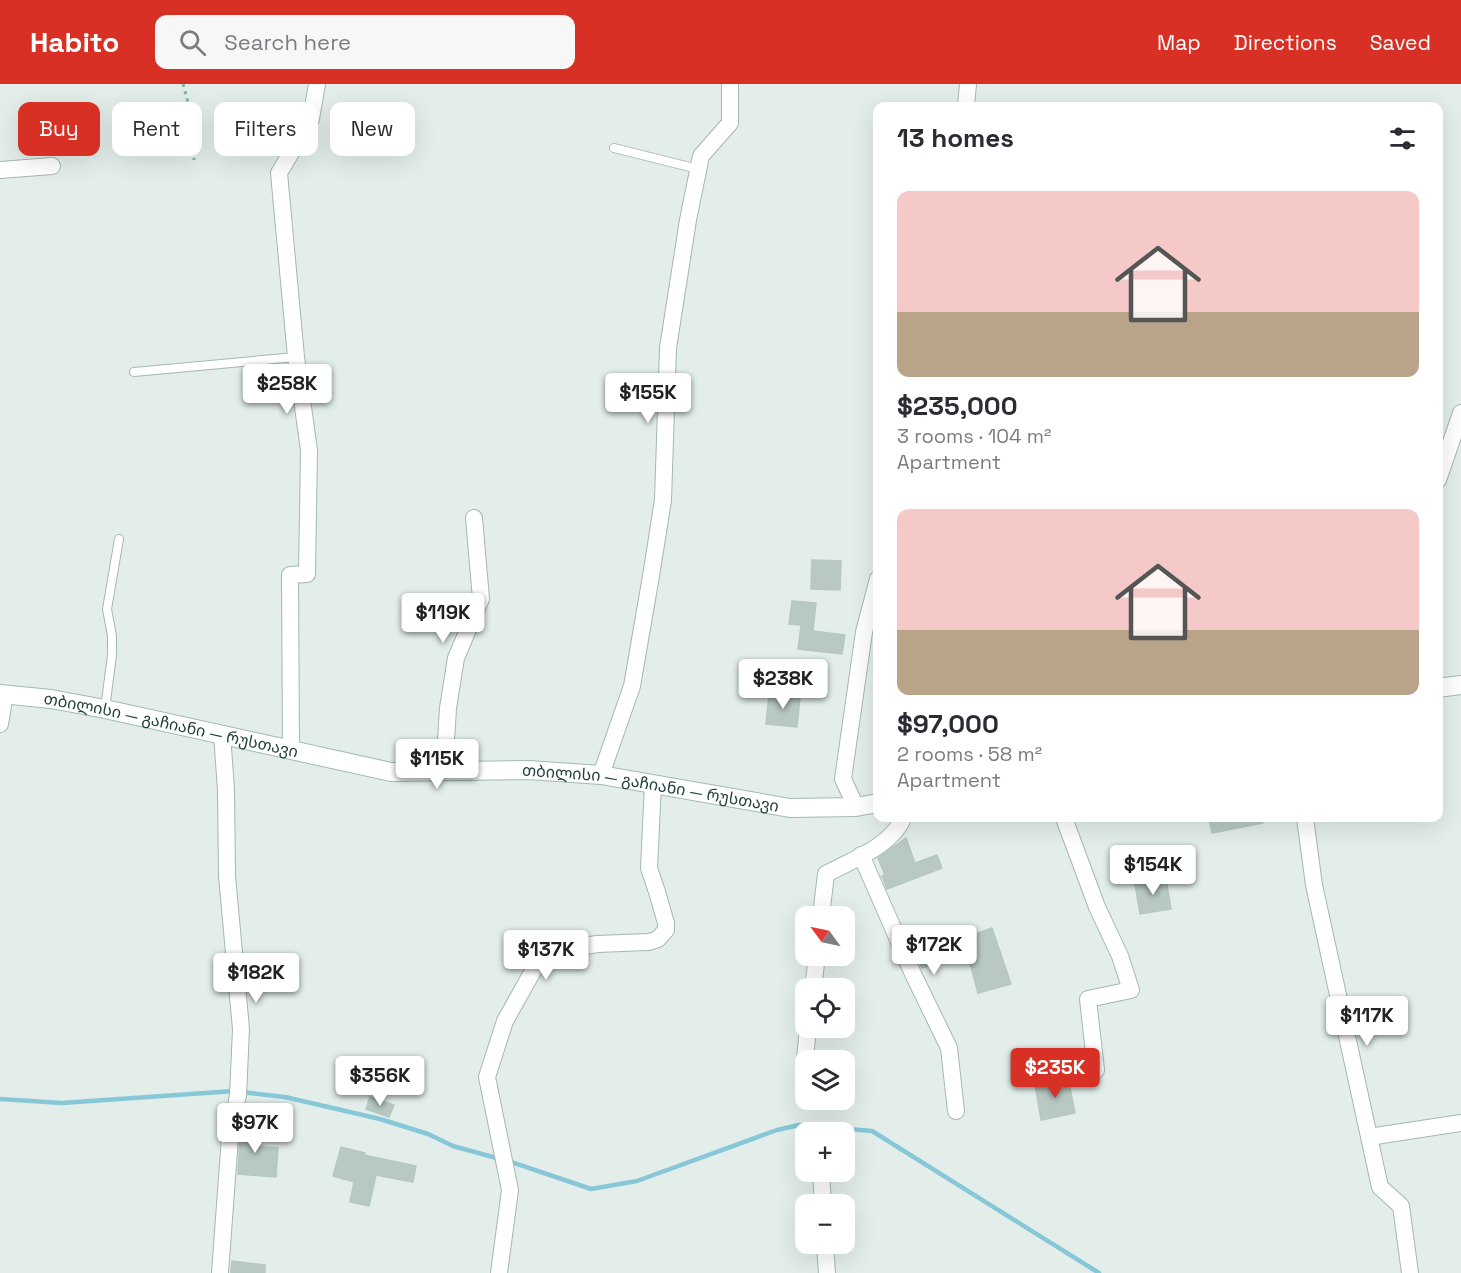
<!DOCTYPE html>
<html lang="en">
<head>
<meta charset="utf-8">
<style>
  :root { --surface:#fff; --page:#f7f7f7; --text:#2b2b33; --muted:#7c7c81; --accent:#d93025 }
  body { margin:0; font-family:"Space Grotesk","Noto Sans Georgian",sans-serif; background:var(--page); color:var(--text); height:100vh; display:flex; flex-direction:column; font-size:22px; white-space:nowrap }
  * { box-sizing:border-box; margin:0 }
  p { font-size:20px; color:var(--muted) }
  .icon { flex:none; width:33px; height:33px; fill:none; stroke:currentColor; stroke-width:2; stroke-linecap:round; stroke-linejoin:round }
  .map { position:relative; flex:1; overflow:hidden }
  .details { position:absolute; left:873px; top:18px; width:570px; height:720px; display:flex; flex-direction:column; background:var(--surface); border-radius:12px; box-shadow:0 6px 24px #0002 }
  .details>* { flex:none }
  .hud { position:absolute; left:18px; top:18px; width:570px; height:54px; display:flex; gap:12px }
  .needle { width:39px; rotate:303deg }
  .buttons { position:absolute; left:795px; top:822px; display:grid; gap:12px }
  .buttons a { display:grid; place-items:center; width:60px; height:60px; border-radius:12px; background:var(--surface); box-shadow:0 6px 24px #0002; font-size:30px }
  .price { position:absolute; translate:-50% -51px; padding:0 14px; border-radius:6px; background:#fff; color:#222; font-size:20px; line-height:39px; filter:drop-shadow(0 2px 3px #0008) }
  .price::after { content:''; position:absolute; left:50%; top:36px; width:18px; height:14px; margin-left:-9px; background:inherit; clip-path:polygon(0 0,100% 0,50% 100%) }
  .price.selected { background:var(--accent); color:#fff }
  ul { padding:0; list-style:none }
  li { display:grid; align-content:center; gap:12px; height:318px; padding:0 24px }
  li span { display:grid; place-items:center; height:186px; border-radius:12px; color:#555 }
  li>.icon { margin-inline-start:auto }
  span .icon { width:108px; height:108px; fill:#fffc; stroke-width:1 }
  li b { font-size:26px }
  h2 { display:flex; justify-content:space-between; align-items:center; height:72px; padding:0 24px; font-size:26px }
  .chip { padding:0 21px; border-radius:12px; background:var(--surface); box-shadow:0 6px 24px #0002; font-size:21px; line-height:54px }
  .chip.selected { background:var(--accent); color:#fff }
  header { display:flex; align-items:center; gap:36px; box-sizing:border-box; height:84px; padding:0 30px; background:var(--accent); color:#fff }
  header strong { font-size:28px }
  nav { display:flex; gap:33px; margin-inline-start:auto; font-size:21px }
  .search { width:420px; height:54px; background:var(--page); display:flex; align-items:center; gap:15px; box-sizing:border-box; padding:0 21px; border-radius:12px; color:var(--muted); font-size:22px }
  .map>svg:first-child { display:block }
  .lines { fill:none; stroke-linecap:round; stroke-linejoin:round }
  .stream { stroke:#87c7d7; stroke-width:4.5 }
  .building { fill:#b8c9c3; stroke:#b5c8c1; stroke-width:1.5 }
  .lane-casing { stroke:#a5b7b2; stroke-width:10 }
  .street-casing { stroke:#a5b7b2; stroke-width:18 }
  .secondary-casing { stroke:#a0bbb3; stroke-width:20 }
  .path { stroke:#81b4a7; stroke-width:3; stroke-dasharray:3 4.5; stroke-linecap:butt }
  .lane { stroke:#fff; stroke-width:8 }
  .street { stroke:#fff; stroke-width:16 }
  .secondary { stroke:#fff; stroke-width:18 }
  .labels { text-anchor:middle; stroke-width:6; stroke-linejoin:round; paint-order:stroke }
  .street-label { font-size:16px; fill:#21413a; stroke:#f4faf7 }
</style>
</head>
<body>
<header>
<strong>Habito</strong>
<div class="search"><svg class="icon" aria-label="search" viewBox="0 0 24 24"><circle cx="10" cy="10" r="6"/><path d="M15 15l6 6"/></svg>Search here</div>
<nav><a>Map</a><a>Directions</a><a>Saved</a></nav>
</header>
<div class="map">
<svg width="1461" height="1189" viewBox="0 0 1461 1189">
  <rect width="100%" height="100%" fill="#e3eeea"/>
  <g class="lines">
    <path class="stream" d="M 242,1008 L 285,1013 L 380,1035 L 428,1050 L 453,1062 L 500,1075
      M 0,1015 L 62,1019 L 234,1007
      M 508,1077 L 591,1105 L 637,1097 L 777,1046 L 799,1041 L 872,1047 L 1099,1189"/>
  </g>
  <path class="building" d="M 812,476 L 841,477 L 840,506 L 811,505 Z
    M 792,517 L 816,519 L 813,547 L 845,551 L 842,570 L 798,565 L 801,541 L 789,540 Z
    M 769,610 L 800,613 L 797,643 L 766,640 Z
    M 1209,734 L 1262,734 L 1263,739 L 1212,749 Z
    M 906,754 L 915,779 L 937,771 L 942,784 L 887,805 L 882,792 L 885,791 L 878,774 Z
    M 1166,795 L 1171,825 L 1140,830 L 1135,800 Z
    M 992,844 L 1011,900 L 978,909 L 967,868 L 922,884 L 916,871 Z
    M 1068,994 L 1075,1029 L 1041,1036 L 1035,1000 Z
    M 370,1013 L 394,1021 L 389,1033 L 366,1025 Z
    M 246,1025 L 253,1026 L 250,1062 L 278,1064 L 276,1093 L 238,1090 L 240,1054 Z
    M 341,1063 L 365,1069 L 364,1071 L 416,1082 L 413,1098 L 376,1091 L 369,1122 L 350,1118 L 354,1098 L 333,1092 Z
    M 232,1177 L 265,1181 L 265,1189 L 231,1189 Z"/>
  <g class="lines">
    <defs>
      <path id="lane" d="M 614,64 L 698,85
        M 134,288 L 296,273
        M 105,625 L 112,571 L 112,552 L 107,525 L 119,455"/>
      <path id="street" d="M 966,22 L 968,0
        M 0,86 L 52,82
        M 1438,396 L 1461,329
        M 0,640 L 5,610
        M 291,666 L 290,491 L 307,490 L 309,366 L 296,273 L 279,89 L 311,35 L 317,0
        M 444,688 L 448,624 L 456,574 L 481,515 L 474,434
        M 601,691 L 632,602 L 651,492 L 663,416 L 668,264 L 688,136 L 701,72 L 730,39 L 730,0
        M 856,723 L 843,695 L 864,548 L 878,495
        M 1064,734 L 1097,823 L 1120,872 L 1131,906 L 1088,915 L 1096,986
        M 1305,734 L 1314,801 L 1380,1103 L 1401,1122 L 1410,1189
        M 861,771 L 914,892 L 949,964 L 956,1027
        M 821,832 L 826,790 C 852,776 892,762 903,734
        M 813,904 L 817,872
        M 804,985 L 808,944
        M 1369,1053 L 1461,1039
        M 821,1088 L 823,1120
        M 825,1160 L 827,1189
        M 220,1189 L 230,1053 L 238,1011 L 241,945 L 227,792 L 226,706 L 222,650
        M 499,1189 L 510,1106 L 487,993 L 505,937 L 543,869 L 597,860 L 649,858 L 658,855 L 666,846 L 666,839 L 657,808 L 649,784 L 653,700"/>
      <g id="secondary">
        <path d="M 1438,604 L 1461,601"/>
        <path id="s1" d="M 0,610 L 51,615 L 105,625 L 391,688 L 529,686 L 601,691 L 790,724 L 856,723 L 878,719"/>
      </g>
    </defs>
    <use href="#lane" class="lane-casing"/>
    <use href="#street" class="street-casing"/>
    <use href="#secondary" class="secondary-casing"/>
    <path class="path" d="M 183,0 L 190,26 L 194,76"/>
    <use href="#lane" class="lane"/>
    <use href="#street" class="street"/>
    <use href="#secondary" class="secondary"/>
  </g>
  <g class="labels">
    <g class="street-label">
      <text dy="6" stroke="none"><textPath href="#s1" startOffset="174">თბილისი — გაჩიანი — რუსთავი</textPath></text>
      <text dy="6" stroke="none"><textPath href="#s1" startOffset="660">თბილისი — გაჩიანი — რუსთავი</textPath></text>
    </g>
  </g>
</svg>
<div class="buttons">
<a><svg class="needle" viewBox="-14 -14 28 28"><path d="M0-13l5 13h-10z" fill="#e53935"/><path d="M0 13l5-13h-10z" fill="#7c7c81"/></svg></a>
<a><svg class="icon" aria-label="locate" viewBox="0 0 24 24"><circle cx="12" cy="12" r="6"/><path d="M12 2v4M12 18v4M2 12h4M18 12h4"/></svg></a>
<a><svg class="icon" aria-label="layers" viewBox="0 0 24 24"><path d="M12 4l9 5-9 5-9-5zM3 14l9 5 9-5"/></svg></a>
<a>+</a>
<a>−</a>
</div>
<b class="price" style="left:287px;top:331px">$258K</b>
<b class="price" style="left:648px;top:340px">$155K</b>
<b class="price" style="left:443px;top:560px">$119K</b>
<b class="price" style="left:783px;top:626px">$238K</b>
<b class="price" style="left:437px;top:706px">$115K</b>
<b class="price" style="left:1153px;top:812px">$154K</b>
<b class="price" style="left:934px;top:892px">$172K</b>
<b class="price" style="left:546px;top:897px">$137K</b>
<b class="price" style="left:256px;top:920px">$182K</b>
<b class="price" style="left:1367px;top:963px">$117K</b>
<b class="price selected" style="left:1055px;top:1015px">$235K</b>
<b class="price" style="left:380px;top:1023px">$356K</b>
<b class="price" style="left:255px;top:1070px">$97K</b>
<div class="hud">
<a class="chip selected">Buy</a>
<a class="chip">Rent</a>
<a class="chip">Filters</a>
<a class="chip">New</a>
</div>
<section class="details">
<h2>13 homes<svg class="icon" aria-label="filters" viewBox="0 0 24 24"><path d="M4 7h16M4 17h16"/><circle cx="9" cy="7" r="2"/><circle cx="15" cy="17" r="2"/></svg></h2>
<ul>
<li><span style="background:linear-gradient(#f6c9c9 65%,#b9a48a 0)"><svg class="icon" aria-label="home" viewBox="0 0 24 24"><path d="M3 11l9-7 9 7M6 9v11h12V9"/></svg></span><div><b>$235,000</b><p>3 rooms · 104 m²</p><p>Apartment</p></div></li>
<li><span style="background:linear-gradient(#f6c9c9 65%,#b9a48a 0)"><svg class="icon" aria-label="home" viewBox="0 0 24 24"><path d="M3 11l9-7 9 7M6 9v11h12V9"/></svg></span><div><b>$97,000</b><p>2 rooms · 58 m²</p><p>Apartment</p></div></li>
</ul>
</section>
</div>
</body>
</html>
